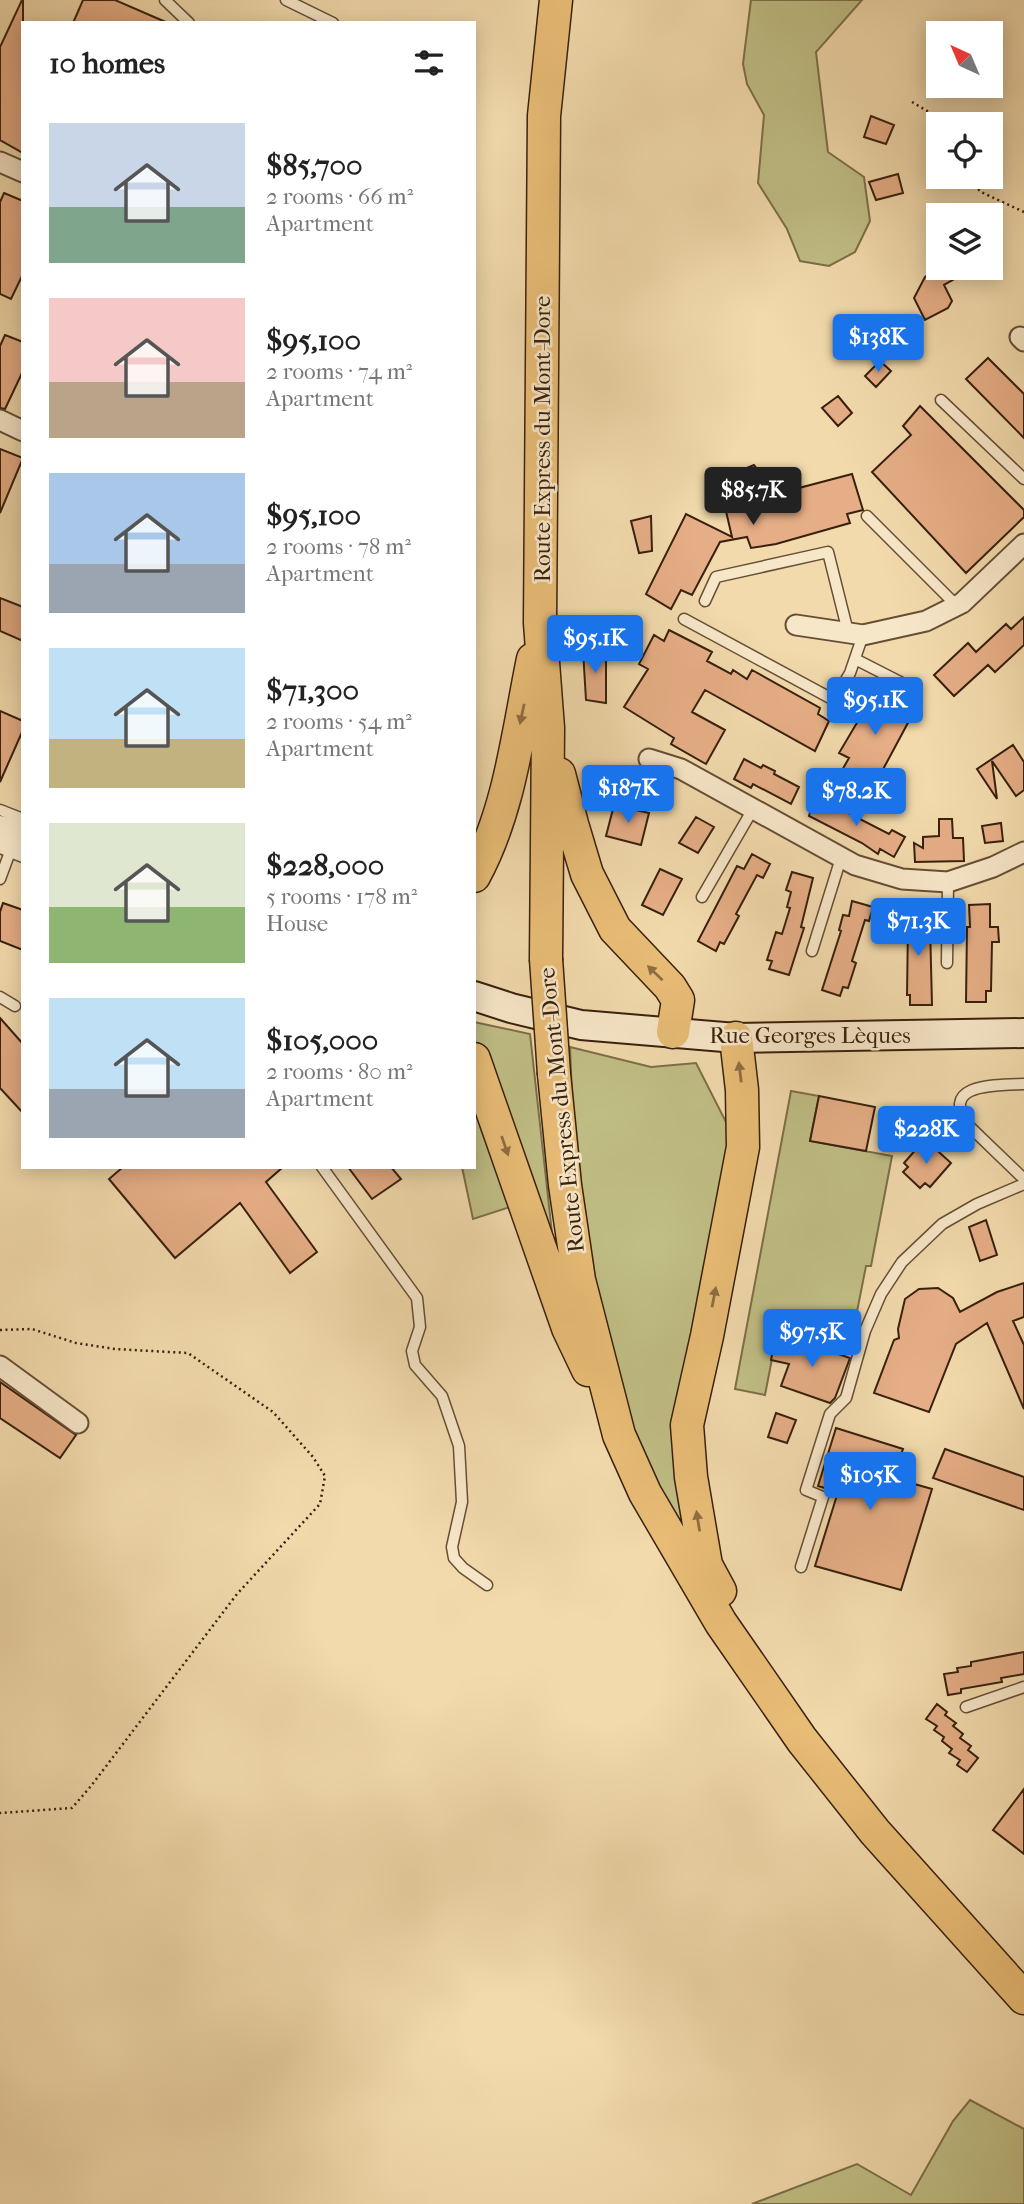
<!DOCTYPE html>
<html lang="en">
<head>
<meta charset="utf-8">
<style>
  :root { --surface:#fff; --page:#f6f6f6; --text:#222; --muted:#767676; --accent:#1a73e8 }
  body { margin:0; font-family:"IM FELL French Canon",serif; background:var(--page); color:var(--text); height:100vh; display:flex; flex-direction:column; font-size:26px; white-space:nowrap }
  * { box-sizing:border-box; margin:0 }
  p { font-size:23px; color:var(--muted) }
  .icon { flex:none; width:38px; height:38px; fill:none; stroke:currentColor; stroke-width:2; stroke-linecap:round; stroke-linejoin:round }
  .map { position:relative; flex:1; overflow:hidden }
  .details { position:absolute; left:21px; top:21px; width:455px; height:1148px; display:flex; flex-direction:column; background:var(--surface); border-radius:0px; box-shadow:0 4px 18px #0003 }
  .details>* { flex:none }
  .needle { width:46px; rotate:316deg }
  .controls { position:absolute; left:926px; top:21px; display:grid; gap:14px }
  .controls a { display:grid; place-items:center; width:77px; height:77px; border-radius:0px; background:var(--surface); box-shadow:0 4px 18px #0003; font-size:35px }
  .price { position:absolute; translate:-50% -60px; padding:0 16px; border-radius:7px; background:var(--accent); color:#fff; font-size:23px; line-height:46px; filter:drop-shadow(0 2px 4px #0008) }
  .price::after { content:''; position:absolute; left:50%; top:42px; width:21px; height:16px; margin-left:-10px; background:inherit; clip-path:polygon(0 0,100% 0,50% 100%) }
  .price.selected { background:#222; color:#fff }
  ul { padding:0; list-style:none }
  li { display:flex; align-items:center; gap:21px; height:175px; padding:0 28px }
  li span { display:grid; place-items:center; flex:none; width:196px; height:140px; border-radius:0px; color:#555 }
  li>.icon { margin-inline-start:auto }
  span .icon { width:84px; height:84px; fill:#fffc; stroke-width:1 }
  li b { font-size:30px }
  h2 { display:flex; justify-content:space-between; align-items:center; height:84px; padding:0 28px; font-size:30px }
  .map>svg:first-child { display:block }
  .green { fill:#c0be85; stroke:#7c6f49; stroke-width:2 }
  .building { fill:#e6ae86; stroke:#38200d; stroke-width:2 }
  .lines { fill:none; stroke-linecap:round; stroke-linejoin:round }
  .lane-casing { stroke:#664e35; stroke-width:13 }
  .street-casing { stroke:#664e35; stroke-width:23 }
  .secondary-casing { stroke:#38200d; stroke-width:32 }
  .primary-casing { stroke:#38200d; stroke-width:35 }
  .path { stroke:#38200d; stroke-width:2.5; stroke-dasharray:2 3.5; stroke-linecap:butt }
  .lane { stroke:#f7e7c9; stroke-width:10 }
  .street { stroke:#f7e7c9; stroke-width:19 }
  .secondary { stroke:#f7e7c9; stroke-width:28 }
  .primary { stroke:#e9bd76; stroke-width:32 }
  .primary-bridge-casing { stroke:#38200d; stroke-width:35; stroke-linecap:butt }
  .primary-bridge { stroke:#e9bd76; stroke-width:32 }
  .oneway { fill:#906e42 }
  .labels { text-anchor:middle; stroke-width:5; stroke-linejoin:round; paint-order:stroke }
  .street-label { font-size:23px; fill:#38200d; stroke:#f7e7c9 }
</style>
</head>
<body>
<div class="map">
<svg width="1024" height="2204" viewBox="0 0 1024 2204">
  <rect width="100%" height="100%" fill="#f2daac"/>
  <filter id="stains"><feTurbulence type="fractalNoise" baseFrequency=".00286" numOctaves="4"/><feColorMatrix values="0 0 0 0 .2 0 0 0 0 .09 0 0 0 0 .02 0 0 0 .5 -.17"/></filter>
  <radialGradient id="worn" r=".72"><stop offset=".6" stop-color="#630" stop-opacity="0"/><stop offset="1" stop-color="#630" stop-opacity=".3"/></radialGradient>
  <path class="green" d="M 751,0 L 862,0 L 816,52 L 828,152 L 864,177 L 870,221 L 855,252 L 829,266 L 800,261 L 787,229 L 758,183 L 764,115 L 747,84 L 743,64 Z
    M 474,1022 L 530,1034 L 552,1233 L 547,1232 L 474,1041 Z
    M 570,1047 L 651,1067 L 696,1063 L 728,1126 L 732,1171 L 704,1285 L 693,1545 L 643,1466 L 608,1350 L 583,1227 L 573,1122 Z
    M 474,1082 L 516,1205 L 473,1219 L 462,1167 L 474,1167 Z
    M 791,1091 L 819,1096 L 810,1141 L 892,1156 L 871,1266 L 866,1266 L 850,1347 L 777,1333 L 765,1395 L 735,1389 Z
    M 970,2100 L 1024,2129 L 1024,2204 L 752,2204 L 857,2164 L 911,2195 L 953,2121 Z"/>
  <path class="building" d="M 22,0 L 23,0 L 23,153 L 0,140 L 0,47 Z
    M 83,0 L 115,0 L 168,23 L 73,23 Z
    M 871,116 L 894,125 L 886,144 L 864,137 Z
    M 898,174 L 903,193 L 876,200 L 869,182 Z
    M 4,193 L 23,201 L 23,274 L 11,299 L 0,294 L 0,202 Z
    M 939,268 L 974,268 L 944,285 L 952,301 L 948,308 L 925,320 L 914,298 L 925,277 Z
    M 5,335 L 23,342 L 23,371 L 5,409 L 0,408 L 0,346 Z
    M 988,358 L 1024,394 L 1024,438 L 966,379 Z
    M 880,361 L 891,371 L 876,387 L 865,376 Z
    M 838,396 L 852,413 L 838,426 L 822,408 Z
    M 920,406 L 1024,510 L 1024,517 L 966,573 L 872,472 L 911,435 L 903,426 Z
    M 0,449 L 23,458 L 0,513 Z
    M 754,465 L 776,494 L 852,474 L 863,510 L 847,514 L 850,523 L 776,544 L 751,548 L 747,537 L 720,542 L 692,595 L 681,590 L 671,609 L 646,594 L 686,514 L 732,537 L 725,507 L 749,501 L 730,475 Z
    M 651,516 L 652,551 L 639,553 L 631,521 Z
    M 0,598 L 23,607 L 23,641 L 0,631 Z
    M 1024,617 L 1024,645 L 995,672 L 988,665 L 954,696 L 934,675 L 968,643 L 976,652 L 1006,624 L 1011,629 Z
    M 669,630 L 712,652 L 707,661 L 731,674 L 733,670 L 747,679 L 752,670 L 820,708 L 818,714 L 829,721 L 815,751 L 705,690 L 692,712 L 725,730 L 706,764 L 671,744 L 674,738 L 624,707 L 648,669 L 639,664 L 654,635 L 664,641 Z
    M 583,650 L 606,650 L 606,703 L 586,700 Z
    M 882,690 L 909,703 L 902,714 L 910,719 L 880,775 L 870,771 L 863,784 L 841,772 L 849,758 L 839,753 L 861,716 L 859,715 L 867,700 L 876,705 Z
    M 0,711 L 23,721 L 23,730 L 0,782 Z
    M 1013,745 L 1024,762 L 1024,790 L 1016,796 L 992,761 L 997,799 L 977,769 Z
    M 744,759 L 761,768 L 763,765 L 775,771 L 774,774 L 799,787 L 791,804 L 753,784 L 751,788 L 734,779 Z
    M 815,796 L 889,834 L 892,830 L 905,837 L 894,857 L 880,849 L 878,854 L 862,843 L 809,816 Z
    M 614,805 L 649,813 L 641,845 L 606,836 Z
    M 696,817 L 714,827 L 698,853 L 679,843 Z
    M 939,819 L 952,819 L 953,838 L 963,838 L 964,861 L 915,862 L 914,843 L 923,848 L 923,837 L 939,836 Z
    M 1001,823 L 1003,841 L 985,843 L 982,826 Z
    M 752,854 L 770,864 L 763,878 L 757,875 L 736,914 L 739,916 L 724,944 L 720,942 L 716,951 L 698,941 L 737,866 L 744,869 Z
    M 660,869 L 682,879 L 663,915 L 642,905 Z
    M 792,872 L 813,878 L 801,927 L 804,928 L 789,975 L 769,969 L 772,961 L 767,960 L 776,932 L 782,934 L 790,908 L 787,907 L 791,892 L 786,890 Z
    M 852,901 L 873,907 L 869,921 L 865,920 L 852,961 L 856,963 L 848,988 L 843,987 L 840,996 L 822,990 L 841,931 L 839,930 L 843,915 L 849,916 Z
    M 3,903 L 23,910 L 23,950 L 0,941 L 0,912 Z
    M 990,904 L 990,927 L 998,927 L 999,942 L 992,942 L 991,991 L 986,991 L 986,1002 L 966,1002 L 967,927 L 970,927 L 969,905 Z
    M 903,910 L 924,910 L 924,926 L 930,926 L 932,1005 L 910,1005 L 910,995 L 907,995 L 908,926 L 903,927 Z
    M 0,1018 L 23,1044 L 23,1113 L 0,1088 Z
    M 819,1096 L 875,1107 L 866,1151 L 810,1141 Z
    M 929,1143 L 951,1163 L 930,1187 L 925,1183 L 920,1188 L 903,1172 L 908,1167 L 904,1163 L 918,1147 L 921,1150 Z
    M 123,1167 L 283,1167 L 266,1182 L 317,1252 L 290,1273 L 240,1203 L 175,1258 L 109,1179 Z
    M 348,1167 L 391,1167 L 401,1179 L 372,1199 Z
    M 986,1220 L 997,1255 L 980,1261 L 969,1227 Z
    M 1024,1283 L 1024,1317 L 1013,1321 L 1024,1345 L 1024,1409 L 987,1323 L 956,1344 L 929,1412 L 874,1393 L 894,1340 L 899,1338 L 898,1329 L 905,1299 L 919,1289 L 938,1288 L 953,1298 L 960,1312 L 997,1292 Z
    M 793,1338 L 850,1358 L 835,1398 L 830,1403 L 781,1386 L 789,1364 L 771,1360 L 774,1344 L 790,1348 Z
    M 0,1382 L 76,1435 L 60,1458 L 0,1418 Z
    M 776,1413 L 796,1420 L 787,1443 L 768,1437 Z
    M 836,1428 L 903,1449 L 893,1478 L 932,1489 L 901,1590 L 815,1566 L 838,1492 L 818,1486 Z
    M 945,1449 L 1024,1477 L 1024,1510 L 933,1478 Z
    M 1024,1652 L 1024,1674 L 1001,1678 L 1002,1682 L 961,1689 L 961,1693 L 948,1695 L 944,1674 L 958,1672 L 957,1668 L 971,1666 L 971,1662 Z
    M 937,1704 L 947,1712 L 945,1715 L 956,1723 L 953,1726 L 963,1734 L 960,1738 L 971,1746 L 968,1750 L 978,1758 L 967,1772 L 957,1765 L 960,1760 L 949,1753 L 952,1749 L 942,1741 L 944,1737 L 934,1730 L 937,1726 L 926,1719 Z
    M 1024,1789 L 1024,1854 L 993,1830 Z"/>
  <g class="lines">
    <defs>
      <path id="lane" d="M 165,0 L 189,23
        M 286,0 L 333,23
        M 941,400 L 1024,479
        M 867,516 L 956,605
        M 705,601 L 716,577 L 828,552 L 848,632
        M 684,619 L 834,700 L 850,673 L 863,635
        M 855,659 L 902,683
        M 0,810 L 23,819
        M 0,848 L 23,857
        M 0,879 L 10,852
        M 702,897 L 753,809
        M 812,951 L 841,858
        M 947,963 L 948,882
        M 0,997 L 15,1006
        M 1024,1084 C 997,1085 936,1083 970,1127 L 1024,1179
        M 322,1167 L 417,1298 L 420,1327 L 412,1351 L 415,1365 L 442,1396 L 459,1446 L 462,1502 L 452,1547 L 454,1558 L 463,1568 L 487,1585
        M 801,1567 L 823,1497 L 806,1490 L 830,1414 L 846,1398 L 865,1331 L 881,1294 L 902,1262 L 942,1224 L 977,1204 L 1024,1184
        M 966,1707 L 1024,1687"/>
      <path id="street" d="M 0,162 L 23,172
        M 1020,337 L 1024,341
        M 0,420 L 23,431
        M 796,625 L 863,635 L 926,621 L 962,603 L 1024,544
        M 649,759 L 681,769 L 855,865 L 902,879 L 948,882 L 993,867 L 1024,852
        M 0,1366 L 78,1423"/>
      <path id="secondary" d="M 0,830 L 23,838
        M 474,996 L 511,1008 L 581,1025 L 736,1038 L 1024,1033"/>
      <path id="primary" d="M 559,774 L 572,824 L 587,874 L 615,929 L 670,987 L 678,1000 L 673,1032
        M 474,876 C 510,810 518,732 533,659
        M 546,959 L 548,728 L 540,623 L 543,240 L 544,116 L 556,0
        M 474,1059 L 568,1328 L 588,1370
        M 554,1074 L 565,1185 L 579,1280 L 619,1435 L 645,1493 L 721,1623 L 802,1740 L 875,1832 L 1024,1998
        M 720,1591 L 706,1565 L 691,1477 L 687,1425 L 707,1336 L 743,1147 L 742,1090 L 736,1038"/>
    </defs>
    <use href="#lane" class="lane-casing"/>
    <use href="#street" class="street-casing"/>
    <use href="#secondary" class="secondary-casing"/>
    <use href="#primary" class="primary-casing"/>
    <path class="path" d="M 912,102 L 934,115 L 938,128
      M 967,177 L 981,192 L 1024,212
      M 0,1330 L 32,1329 L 76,1343 L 115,1349 L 188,1353 L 273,1412 L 313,1457 L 325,1476 L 320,1504 L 237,1594 L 91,1786 L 72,1808 L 0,1813"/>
    <use href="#lane" class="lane"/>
    <use href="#street" class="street"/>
    <use href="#secondary" class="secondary"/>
    <use href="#primary" class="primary"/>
    <defs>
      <path id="primary-bridge" d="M 546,959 L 554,1074"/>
    </defs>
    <use href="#primary-bridge" class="primary-bridge-casing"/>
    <use href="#primary-bridge" class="primary-bridge"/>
  </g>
  <defs><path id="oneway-solid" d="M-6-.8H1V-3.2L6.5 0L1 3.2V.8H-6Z" transform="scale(1.75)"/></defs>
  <g class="oneway">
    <use href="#oneway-solid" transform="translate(522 714) rotate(102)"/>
    <use href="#oneway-solid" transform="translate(655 973) rotate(-136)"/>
    <use href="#oneway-solid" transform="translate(740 1072) rotate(-97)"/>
    <use href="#oneway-solid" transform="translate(505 1146) rotate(71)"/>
    <use href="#oneway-solid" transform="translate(714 1297) rotate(-79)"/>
    <use href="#oneway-solid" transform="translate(698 1521) rotate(-99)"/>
  </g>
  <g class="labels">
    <g class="street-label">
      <text transform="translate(542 439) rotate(-90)" y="8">Route Express du Mont-Dore</text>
      <text x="810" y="1043">Rue Georges Lèques</text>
      <text transform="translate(561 1110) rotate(-96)" y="8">Route Express du Mont-Dore</text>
    </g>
  </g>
  <rect width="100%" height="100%" filter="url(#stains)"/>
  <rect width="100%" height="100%" fill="url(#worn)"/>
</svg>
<div class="controls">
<a><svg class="needle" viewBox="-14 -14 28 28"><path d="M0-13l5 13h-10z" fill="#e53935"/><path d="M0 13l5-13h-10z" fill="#767676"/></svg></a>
<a><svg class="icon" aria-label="locate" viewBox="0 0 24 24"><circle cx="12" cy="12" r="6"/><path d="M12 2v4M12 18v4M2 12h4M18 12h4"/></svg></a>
<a><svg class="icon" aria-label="layers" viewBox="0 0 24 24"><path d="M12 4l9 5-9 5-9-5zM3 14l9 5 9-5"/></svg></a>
</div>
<b class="price" style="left:878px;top:374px">$138K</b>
<b class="price selected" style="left:753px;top:527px">$85.7K</b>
<b class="price" style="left:595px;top:675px">$95.1K</b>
<b class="price" style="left:875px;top:737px">$95.1K</b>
<b class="price" style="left:628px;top:825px">$187K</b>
<b class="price" style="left:856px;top:828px">$78.2K</b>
<b class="price" style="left:918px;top:958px">$71.3K</b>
<b class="price" style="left:926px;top:1166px">$228K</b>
<b class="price" style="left:812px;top:1369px">$97.5K</b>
<b class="price" style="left:870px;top:1512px">$105K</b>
<section class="details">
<h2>10 homes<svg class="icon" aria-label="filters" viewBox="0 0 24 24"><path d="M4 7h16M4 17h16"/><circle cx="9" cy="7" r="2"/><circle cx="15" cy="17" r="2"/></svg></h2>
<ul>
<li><span style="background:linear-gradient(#c9d6e8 60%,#7fa58c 0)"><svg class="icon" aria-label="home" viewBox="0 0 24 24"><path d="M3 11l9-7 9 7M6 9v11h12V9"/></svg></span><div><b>$85,700</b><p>2 rooms · 66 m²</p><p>Apartment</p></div></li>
<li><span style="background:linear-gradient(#f6c9c9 60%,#b9a48a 0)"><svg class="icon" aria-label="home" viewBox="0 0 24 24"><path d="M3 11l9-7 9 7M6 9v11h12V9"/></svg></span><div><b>$95,100</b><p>2 rooms · 74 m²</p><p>Apartment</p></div></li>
<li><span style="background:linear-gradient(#a9c7e8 65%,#9aa5b1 0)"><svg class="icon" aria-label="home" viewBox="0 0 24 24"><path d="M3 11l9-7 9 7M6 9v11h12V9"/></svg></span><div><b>$95,100</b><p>2 rooms · 78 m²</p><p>Apartment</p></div></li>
<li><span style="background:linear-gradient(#bfe0f5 65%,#c2b280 0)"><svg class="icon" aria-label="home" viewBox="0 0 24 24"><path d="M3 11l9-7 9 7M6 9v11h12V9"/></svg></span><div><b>$71,300</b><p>2 rooms · 54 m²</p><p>Apartment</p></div></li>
<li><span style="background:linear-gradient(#dfe7d0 60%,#8fb573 0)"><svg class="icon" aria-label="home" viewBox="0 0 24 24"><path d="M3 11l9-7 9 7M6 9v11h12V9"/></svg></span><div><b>$228,000</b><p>5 rooms · 178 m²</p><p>House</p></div></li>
<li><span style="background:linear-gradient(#bfe0f5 65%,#9aa5b1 0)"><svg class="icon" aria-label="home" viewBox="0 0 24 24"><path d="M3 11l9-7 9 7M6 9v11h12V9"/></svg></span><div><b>$105,000</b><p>2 rooms · 80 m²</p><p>Apartment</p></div></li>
</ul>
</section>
</div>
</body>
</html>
